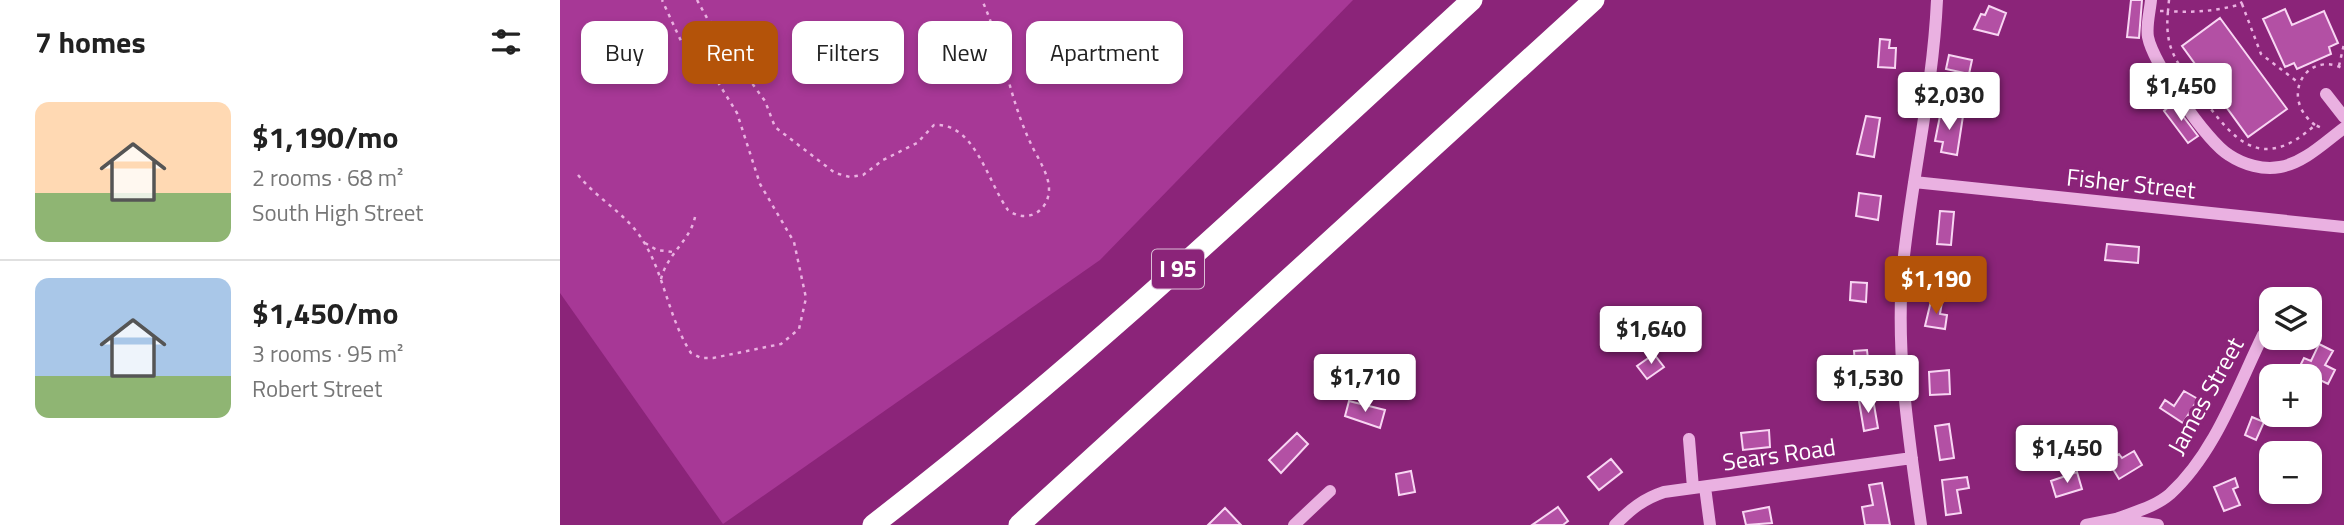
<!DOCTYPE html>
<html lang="en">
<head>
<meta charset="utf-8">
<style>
  :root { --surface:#fff; --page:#f6f6f6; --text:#222; --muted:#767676; --line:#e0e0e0; --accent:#b45309 }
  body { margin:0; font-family:"Titillium Web",sans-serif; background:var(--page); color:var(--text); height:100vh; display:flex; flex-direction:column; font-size:26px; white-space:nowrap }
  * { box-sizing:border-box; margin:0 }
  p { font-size:23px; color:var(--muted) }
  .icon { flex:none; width:38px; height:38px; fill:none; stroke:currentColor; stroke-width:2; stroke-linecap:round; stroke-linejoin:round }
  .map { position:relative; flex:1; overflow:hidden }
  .details { display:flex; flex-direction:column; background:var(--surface); width:560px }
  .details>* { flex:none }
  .hud { position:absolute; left:21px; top:21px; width:665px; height:63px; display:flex; gap:14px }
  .tools { position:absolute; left:1699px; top:287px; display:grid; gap:14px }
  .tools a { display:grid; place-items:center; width:63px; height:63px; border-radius:14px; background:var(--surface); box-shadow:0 4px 10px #0003; font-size:35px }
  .price { position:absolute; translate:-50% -60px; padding:0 16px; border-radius:7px; background:#fff; color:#222; font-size:23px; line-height:46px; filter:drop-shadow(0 2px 4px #0008) }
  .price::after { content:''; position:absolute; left:50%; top:42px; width:21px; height:16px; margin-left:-10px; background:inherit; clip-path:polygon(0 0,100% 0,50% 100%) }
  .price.selected { background:var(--accent); color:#fff }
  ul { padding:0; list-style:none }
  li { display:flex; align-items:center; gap:21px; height:175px; padding:0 35px }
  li+li { border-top:2px solid var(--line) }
  li span { display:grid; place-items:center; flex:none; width:196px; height:140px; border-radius:14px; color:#555 }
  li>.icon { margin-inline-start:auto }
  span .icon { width:84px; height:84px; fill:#fffc; stroke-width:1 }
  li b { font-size:30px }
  h2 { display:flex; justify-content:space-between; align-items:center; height:84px; padding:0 35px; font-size:30px }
  .pill { padding:0 24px; border-radius:14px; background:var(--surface); box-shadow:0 4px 10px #0003; font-size:24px; line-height:63px }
  .pill.selected { background:var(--accent); color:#fff }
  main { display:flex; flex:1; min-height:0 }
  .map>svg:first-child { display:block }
  .green { fill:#a73896 }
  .building { fill:#b350a4; stroke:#f8d6f3; stroke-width:2 }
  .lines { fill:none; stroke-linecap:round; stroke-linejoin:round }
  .path { stroke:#eab1e1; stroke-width:2.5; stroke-dasharray:3.5 5; stroke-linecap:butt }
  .minor { stroke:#eab1e1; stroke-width:12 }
  .highway { stroke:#fff; stroke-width:21 }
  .labels { text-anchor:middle; stroke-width:7; stroke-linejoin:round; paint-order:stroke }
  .shield { fill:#8b2479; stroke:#dcbdd7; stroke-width:2 }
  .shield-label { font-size:23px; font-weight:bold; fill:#fff }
  .street-label { font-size:24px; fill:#fff; stroke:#8b2479 }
</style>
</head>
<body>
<main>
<section class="details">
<h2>7 homes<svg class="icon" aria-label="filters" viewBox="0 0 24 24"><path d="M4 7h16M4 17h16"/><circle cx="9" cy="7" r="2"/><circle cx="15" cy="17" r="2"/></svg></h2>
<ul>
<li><span style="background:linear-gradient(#ffd9b3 65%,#8fb573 0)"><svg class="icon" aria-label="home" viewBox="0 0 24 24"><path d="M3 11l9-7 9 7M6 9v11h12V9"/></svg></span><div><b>$1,190/mo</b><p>2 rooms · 68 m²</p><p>South High Street</p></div></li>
<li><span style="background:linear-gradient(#a9c7e8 70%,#8fb573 0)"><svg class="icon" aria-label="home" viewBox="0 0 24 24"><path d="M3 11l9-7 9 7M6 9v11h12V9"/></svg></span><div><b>$1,450/mo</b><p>3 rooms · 95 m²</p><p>Robert Street</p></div></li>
</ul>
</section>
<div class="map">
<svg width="1784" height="525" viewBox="0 0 1784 525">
  <rect width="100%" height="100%" fill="#8b2479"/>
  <path class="green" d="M 0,0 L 793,0 L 540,260 L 163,524 L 0,293 Z"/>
  <path class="building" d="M 1571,0 L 1582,0 L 1579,38 L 1567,37 Z
    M 1429,6 L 1446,13 L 1438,35 L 1414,29 L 1421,14 L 1425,15 Z
    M 1725,9 L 1732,25 L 1764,11 L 1778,43 L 1769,47 L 1771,54 L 1737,69 L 1734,63 L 1725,67 L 1703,19 Z
    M 1660,18 L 1727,109 L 1688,137 L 1622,46 Z
    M 1320,39 L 1330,40 L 1329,48 L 1336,48 L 1335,68 L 1318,67 Z
    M 1389,55 L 1412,60 L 1409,74 L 1386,69 Z
    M 1613,103 L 1638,136 L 1628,143 L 1604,111 Z
    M 1381,111 L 1403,116 L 1397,155 L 1381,152 L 1383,142 L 1375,141 Z
    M 1306,116 L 1320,118 L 1314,157 L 1297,154 Z
    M 1299,193 L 1321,196 L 1318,220 L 1296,216 Z
    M 1380,211 L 1394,212 L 1391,245 L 1377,244 Z
    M 1547,244 L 1579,247 L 1578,263 L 1545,260 Z
    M 1291,282 L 1307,283 L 1306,302 L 1290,300 Z
    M 1371,301 L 1382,302 L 1380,314 L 1387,315 L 1385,329 L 1365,326 Z
    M 1759,344 L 1773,351 L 1765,365 L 1775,370 L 1768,384 L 1752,376 L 1735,376 L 1744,358 L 1751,361 Z
    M 1307,350 L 1310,377 L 1296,379 L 1294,351 Z
    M 1094,354 L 1104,367 L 1087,379 L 1077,366 Z
    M 1389,370 L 1390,394 L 1370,395 L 1369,372 Z
    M 1624,391 L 1638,399 L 1623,423 L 1600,408 L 1605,400 L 1614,406 Z
    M 1313,399 L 1318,428 L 1304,431 L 1299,401 Z
    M 789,401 L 825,410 L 820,428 L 785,416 Z
    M 1692,417 L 1704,422 L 1696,440 L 1685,435 Z
    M 1389,424 L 1394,458 L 1380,460 L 1375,426 Z
    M 1209,430 L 1210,447 L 1183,450 L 1181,433 Z
    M 737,433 L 748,444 L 721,473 L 709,460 Z
    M 1574,451 L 1582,465 L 1559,479 L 1548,461 L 1559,454 L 1562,458 Z
    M 1051,459 L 1062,472 L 1039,490 L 1028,477 Z
    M 851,471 L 855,492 L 839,495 L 836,474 Z
    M 1517,472 L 1522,489 L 1496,497 L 1491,481 Z
    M 1407,477 L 1409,488 L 1397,490 L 1401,513 L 1386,515 L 1382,480 Z
    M 1675,478 L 1678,487 L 1673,489 L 1680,505 L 1664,511 L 1654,487 Z
    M 1322,483 L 1330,525 L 1305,525 L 1302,507 L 1313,505 L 1309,485 Z
    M 998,507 L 1008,521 L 1003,525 L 972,525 Z
    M 1209,507 L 1212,523 L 1186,525 L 1183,512 Z
    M 665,508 L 681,525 L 648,525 Z"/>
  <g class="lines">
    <path class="path" d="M 137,0 L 147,18 L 174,48 L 180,67 L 205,101 L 215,127 L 275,173 L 290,177 L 303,175 L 323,160 L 357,143 L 374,125 C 415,122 428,183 448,210 C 466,224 489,212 489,189 C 489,174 477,157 471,144 C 449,98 443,47 422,0
      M 1609,0 L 1608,11 C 1635,13 1656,11 1682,4 L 1680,0
      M 1682,4 L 1701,54 L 1739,83
      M 1600,11 L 1608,11 C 1604,51 1618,63 1640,94 C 1673,140 1701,174 1755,125 L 1764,129
      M 1779,66 L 1784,44
      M 1755,125 C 1718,97 1747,49 1784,69
      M 18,175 C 39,201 68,214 85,244 C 105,278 109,319 131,353 L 141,358 L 153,358 L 221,344 L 239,329 L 246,298 L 234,242 L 200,184 L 177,113 L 156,79 L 121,41 L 102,0
      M 85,243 L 97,250 L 113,252
      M 101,279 C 107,254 130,241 135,217"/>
    <path class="minor" d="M 1591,0 C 1590,11 1586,26 1588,37 C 1593,63 1647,142 1669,155 C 1684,165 1703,170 1720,167 C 1744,163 1765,142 1784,128
      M 1766,94 L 1784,117
      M 1354,182 L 1784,227
      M 1129,439 L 1133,488
      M 1145,487 L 1150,525
      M 1556,519 C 1574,512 1595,507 1610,494 C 1655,453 1677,388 1703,335
      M 734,525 L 770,491
      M 1055,525 C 1071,509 1083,499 1104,492 L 1352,458
      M 1361,525 C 1349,440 1335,351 1343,265 C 1352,176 1373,89 1377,0
      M 1526,525 L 1556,519 L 1598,525"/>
    <path class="highway" d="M 313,525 C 524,363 716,180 912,0
      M 459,525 L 1034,0"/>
  </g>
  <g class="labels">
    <rect class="shield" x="592" y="249.5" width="52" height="39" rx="5"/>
    <g class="shield-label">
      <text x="618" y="277">I 95</text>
    </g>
    <g class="street-label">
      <text transform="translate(1571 184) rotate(6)" y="8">Fisher Street</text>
      <text transform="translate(1646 396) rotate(-61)" y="8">James Street</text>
      <text transform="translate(1219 455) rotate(-8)" y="8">Sears Road</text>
    </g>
  </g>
</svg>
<div class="tools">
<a><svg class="icon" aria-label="layers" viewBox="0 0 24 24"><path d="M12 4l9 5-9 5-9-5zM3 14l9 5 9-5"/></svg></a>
<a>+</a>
<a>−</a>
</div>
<b class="price" style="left:1621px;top:123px">$1,450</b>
<b class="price" style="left:1389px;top:132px">$2,030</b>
<b class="price selected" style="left:1376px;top:316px">$1,190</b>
<b class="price" style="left:1091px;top:366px">$1,640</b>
<b class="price" style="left:805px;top:414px">$1,710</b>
<b class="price" style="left:1308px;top:415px">$1,530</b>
<b class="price" style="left:1507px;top:485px">$1,450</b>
<div class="hud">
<a class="pill">Buy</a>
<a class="pill selected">Rent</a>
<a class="pill">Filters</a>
<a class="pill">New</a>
<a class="pill">Apartment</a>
</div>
</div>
</main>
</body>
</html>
